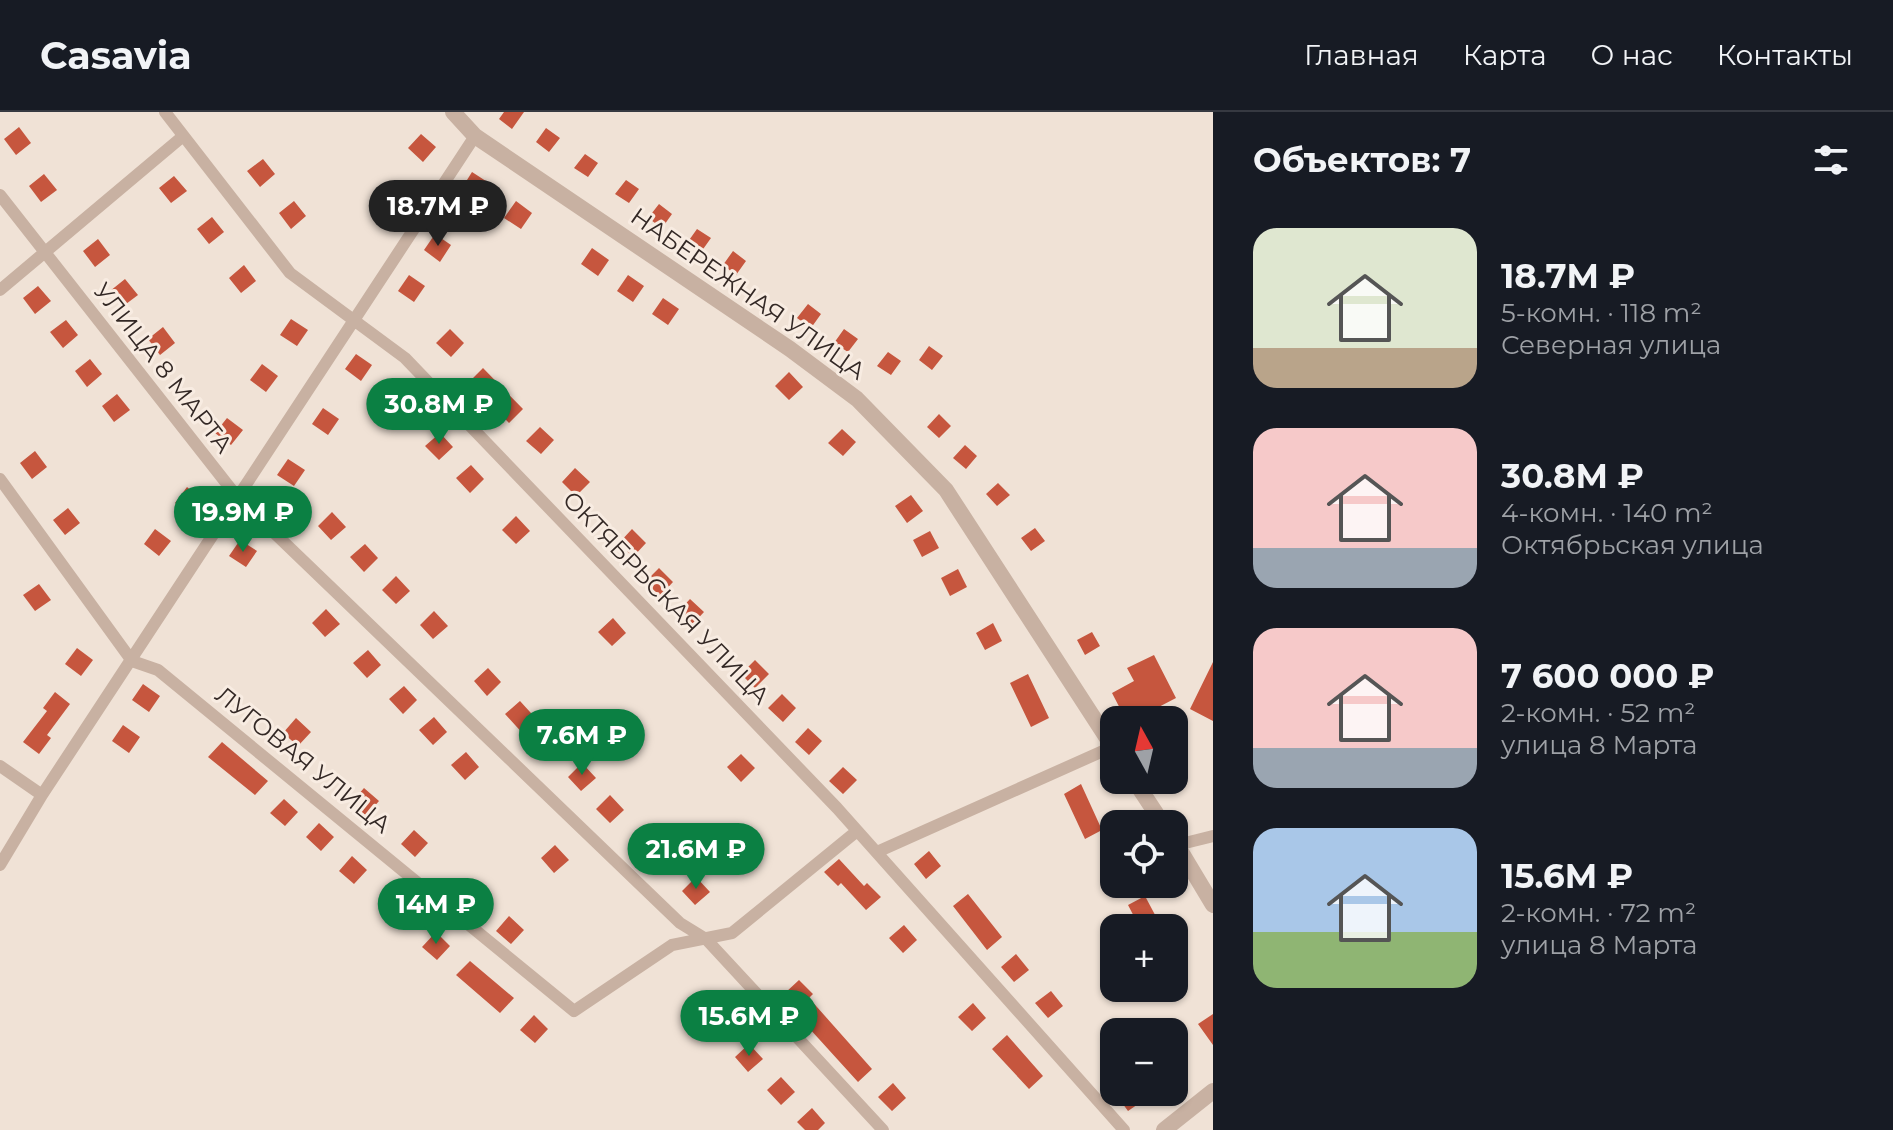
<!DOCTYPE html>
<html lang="ru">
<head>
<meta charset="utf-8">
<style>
  :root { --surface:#171b24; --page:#242831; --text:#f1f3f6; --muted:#9ea1a6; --line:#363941; --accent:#0b8043 }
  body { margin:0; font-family:Montserrat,sans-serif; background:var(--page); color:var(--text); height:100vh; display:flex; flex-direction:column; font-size:30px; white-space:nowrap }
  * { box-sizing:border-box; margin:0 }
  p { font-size:26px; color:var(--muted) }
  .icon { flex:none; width:44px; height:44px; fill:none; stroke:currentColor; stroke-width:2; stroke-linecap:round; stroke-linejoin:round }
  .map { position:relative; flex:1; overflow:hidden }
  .side { display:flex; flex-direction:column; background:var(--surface); width:680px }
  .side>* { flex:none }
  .needle { width:52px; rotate:352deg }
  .buttons { position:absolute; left:1100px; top:594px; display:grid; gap:16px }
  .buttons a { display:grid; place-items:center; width:88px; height:88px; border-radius:16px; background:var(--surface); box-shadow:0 2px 6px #0004; font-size:40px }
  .price { position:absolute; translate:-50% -68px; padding:0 18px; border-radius:28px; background:var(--accent); color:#fff; font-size:26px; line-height:52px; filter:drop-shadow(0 2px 4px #0008) }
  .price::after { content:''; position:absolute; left:50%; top:48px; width:24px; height:18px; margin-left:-12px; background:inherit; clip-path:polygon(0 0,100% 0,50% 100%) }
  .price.on { background:#222; color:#fff }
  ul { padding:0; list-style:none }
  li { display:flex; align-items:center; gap:24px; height:200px; padding:0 40px }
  li span { display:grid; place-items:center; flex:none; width:224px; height:160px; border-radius:24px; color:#555 }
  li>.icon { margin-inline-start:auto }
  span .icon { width:96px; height:96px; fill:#fffc; stroke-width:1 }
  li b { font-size:34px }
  h2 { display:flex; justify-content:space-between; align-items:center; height:96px; padding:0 40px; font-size:34px }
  header { display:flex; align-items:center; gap:48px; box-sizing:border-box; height:112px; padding:0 40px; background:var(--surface); border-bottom:2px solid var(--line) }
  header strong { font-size:38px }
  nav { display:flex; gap:44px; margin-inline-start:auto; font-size:28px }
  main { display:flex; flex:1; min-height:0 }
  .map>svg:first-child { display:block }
  .building { fill:#c6563e }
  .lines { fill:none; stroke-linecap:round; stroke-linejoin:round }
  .minor { stroke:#c8b1a2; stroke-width:12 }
  .tertiary { stroke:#c8b1a2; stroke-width:16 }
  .labels { text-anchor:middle; stroke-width:6; stroke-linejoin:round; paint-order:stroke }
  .street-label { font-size:24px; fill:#332825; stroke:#f8ece2 }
</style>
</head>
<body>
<header>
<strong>Casavia</strong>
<nav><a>Главная</a><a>Карта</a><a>О нас</a><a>Контакты</a></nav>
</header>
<main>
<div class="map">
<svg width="1213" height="1018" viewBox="0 0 1213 1018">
  <rect width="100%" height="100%" fill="#f0e2d6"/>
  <path class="building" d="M 504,0 L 524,0 L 512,17 L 499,7 Z
    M 19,15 L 31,31 L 16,43 L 4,27 Z
    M 546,16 L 560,26 L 549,40 L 536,30 Z
    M 421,22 L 436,35 L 423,50 L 408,36 Z
    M 585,42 L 598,51 L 588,65 L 574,56 Z
    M 263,47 L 275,62 L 260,75 L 247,59 Z
    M 472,60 L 489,71 L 478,87 L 462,76 Z
    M 44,62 L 57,78 L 41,90 L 29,74 Z
    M 174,64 L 187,79 L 171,91 L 159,76 Z
    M 626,68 L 639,77 L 629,91 L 615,82 Z
    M 294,89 L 306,104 L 291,117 L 279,101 Z
    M 516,89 L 532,101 L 521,117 L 504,106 Z
    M 659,92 L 672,102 L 662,116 L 648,106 Z
    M 212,105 L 224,120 L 209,132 L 197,117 Z
    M 697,117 L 711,126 L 701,140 L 687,131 Z
    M 435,122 L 451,133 L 440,150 L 424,138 Z
    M 98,127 L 110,143 L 95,155 L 83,139 Z
    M 592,136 L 609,148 L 598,164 L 581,152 Z
    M 733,139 L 746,149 L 736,163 L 723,153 Z
    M 244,153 L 256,169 L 241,181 L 229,166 Z
    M 409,163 L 425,174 L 414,190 L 398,179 Z
    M 628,163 L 644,174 L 633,190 L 617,179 Z
    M 125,167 L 138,183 L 122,195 L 110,179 Z
    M 38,174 L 51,189 L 35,202 L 23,186 Z
    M 663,186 L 679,197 L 668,213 L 652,202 Z
    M 808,192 L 821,202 L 811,216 L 797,206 Z
    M 291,207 L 308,218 L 297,234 L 280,223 Z
    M 66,208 L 78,223 L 63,236 L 50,220 Z
    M 163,215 L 175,231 L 160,243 L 148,227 Z
    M 450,217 L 464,231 L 451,245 L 436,231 Z
    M 844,217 L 858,227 L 848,240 L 834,231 Z
    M 929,234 L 943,244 L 932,258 L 919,248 Z
    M 888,240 L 901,249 L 891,263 L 877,254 Z
    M 356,242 L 372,253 L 361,269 L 345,257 Z
    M 90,247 L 102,262 L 87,275 L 75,259 Z
    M 262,252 L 278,264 L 266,280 L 250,268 Z
    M 483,256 L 523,297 L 509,311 L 469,270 Z
    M 789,260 L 803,275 L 789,288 L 775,274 Z
    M 117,282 L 130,298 L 114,310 L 102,294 Z
    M 411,289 L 424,304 L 410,317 L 396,302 Z
    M 323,296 L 339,307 L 328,323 L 312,312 Z
    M 939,302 L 951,314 L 939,326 L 927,315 Z
    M 227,306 L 243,318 L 231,333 L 215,321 Z
    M 540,315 L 554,328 L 541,342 L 526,329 Z
    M 842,317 L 856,330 L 843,344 L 828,331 Z
    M 440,321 L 453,335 L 439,348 L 425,334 Z
    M 965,333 L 977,344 L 966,357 L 953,346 Z
    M 35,339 L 47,355 L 32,367 L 20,351 Z
    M 288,347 L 305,358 L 294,374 L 277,363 Z
    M 471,353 L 484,367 L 470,381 L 456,366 Z
    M 575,356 L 590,370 L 576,384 L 562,370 Z
    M 998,371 L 1010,383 L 997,394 L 986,382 Z
    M 187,375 L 202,388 L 190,403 L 175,391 Z
    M 911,383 L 923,399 L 907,411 L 895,394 Z
    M 68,396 L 80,411 L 65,423 L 53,408 Z
    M 332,400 L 346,415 L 331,428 L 318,414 Z
    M 516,404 L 530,419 L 516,432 L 502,418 Z
    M 1035,416 L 1045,429 L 1031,439 L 1021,426 Z
    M 155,417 L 171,429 L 159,444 L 144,432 Z
    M 632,417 L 646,431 L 633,445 L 619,431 Z
    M 930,419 L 939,436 L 922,445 L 913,428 Z
    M 240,428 L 257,439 L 246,455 L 229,444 Z
    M 365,432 L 378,446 L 364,460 L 350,445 Z
    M 659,456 L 673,470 L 660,484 L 645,470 Z
    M 958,457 L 967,475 L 950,484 L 941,466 Z
    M 396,464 L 410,479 L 396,492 L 382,478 Z
    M 39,472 L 51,488 L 35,499 L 23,483 Z
    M 690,487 L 704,500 L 691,514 L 677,501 Z
    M 326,497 L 340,512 L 325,525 L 312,511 Z
    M 434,499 L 448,514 L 433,527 L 420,513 Z
    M 613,506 L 626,521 L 612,534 L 598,520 Z
    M 993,511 L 1002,529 L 985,538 L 976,521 Z
    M 1092,520 L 1100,534 L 1085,543 L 1077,528 Z
    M 77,536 L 93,548 L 81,564 L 65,552 Z
    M 368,538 L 381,553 L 367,566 L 353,551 Z
    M 1154,543 L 1176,586 L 1151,599 L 1156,608 L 1126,608 L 1112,581 L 1134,569 L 1127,556 Z
    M 755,548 L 769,562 L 755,576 L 741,562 Z
    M 1213,550 L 1213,609 L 1190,597 Z
    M 488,556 L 501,570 L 487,584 L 474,569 Z
    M 1028,562 L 1049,606 L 1031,615 L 1010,571 Z
    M 143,572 L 160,584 L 149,600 L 132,588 Z
    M 404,574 L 417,588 L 403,602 L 389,587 Z
    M 55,580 L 70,592 L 47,623 L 51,626 L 39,642 L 23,630 L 47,599 L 43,596 Z
    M 782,582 L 796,596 L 783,610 L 768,596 Z
    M 520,589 L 561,634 L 546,647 L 505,602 Z
    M 434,605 L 447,620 L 433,633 L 419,618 Z
    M 296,606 L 311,620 L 298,634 L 283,621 Z
    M 123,613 L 140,625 L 129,641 L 112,629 Z
    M 808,616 L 822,629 L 809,643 L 795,630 Z
    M 222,630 L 268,669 L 255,683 L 208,645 Z
    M 466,640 L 479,655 L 465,668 L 451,653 Z
    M 741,642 L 755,656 L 741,670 L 727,655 Z
    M 582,651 L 596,666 L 581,679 L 568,665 Z
    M 843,655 L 857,668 L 843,682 L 829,669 Z
    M 1081,672 L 1102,718 L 1085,727 L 1064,682 Z
    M 364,676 L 379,689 L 366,704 L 351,691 Z
    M 610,683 L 624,698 L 610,711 L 596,697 Z
    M 284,687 L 298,700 L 285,714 L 270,701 Z
    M 319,711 L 334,725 L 321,739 L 306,725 Z
    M 645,714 L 658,728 L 644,741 L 631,727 Z
    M 414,718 L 428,731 L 415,745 L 401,732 Z
    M 555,733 L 569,748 L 554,761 L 541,746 Z
    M 929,739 L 941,754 L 926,767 L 914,752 Z
    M 352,744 L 367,758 L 354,772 L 339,759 Z
    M 839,747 L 864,774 L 867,771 L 881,785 L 866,798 L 841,771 L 838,774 L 824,760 Z
    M 696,765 L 710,780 L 695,793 L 682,779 Z
    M 468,772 L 483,786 L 470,800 L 455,787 Z
    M 968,782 L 1002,825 L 987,838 L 953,794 Z
    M 1145,784 L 1162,816 L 1140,816 L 1128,793 Z
    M 399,785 L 414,798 L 400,812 L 386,799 Z
    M 509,804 L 524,818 L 511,832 L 496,819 Z
    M 904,813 L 917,828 L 903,841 L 889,826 Z
    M 436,820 L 450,834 L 437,848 L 422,835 Z
    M 1016,842 L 1029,858 L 1014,870 L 1001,855 Z
    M 470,849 L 514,886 L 500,901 L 456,863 Z
    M 799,868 L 813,882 L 809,886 L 872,957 L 858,970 L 799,905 L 803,901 L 785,881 Z
    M 1051,879 L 1063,894 L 1048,906 L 1035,891 Z
    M 973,891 L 986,906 L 972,919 L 958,905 Z
    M 713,893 L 726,908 L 712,921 L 698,906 Z
    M 1213,902 L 1213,933 L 1198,912 Z
    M 534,903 L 548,917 L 535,931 L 520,918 Z
    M 1007,923 L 1043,964 L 1029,977 L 992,937 Z
    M 749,932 L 763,947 L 748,960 L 735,945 Z
    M 781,965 L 795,980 L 781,993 L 767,978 Z
    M 893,971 L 906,986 L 892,999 L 878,985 Z
    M 1114,980 L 1138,980 L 1144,988 L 1128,999 Z
    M 812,996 L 825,1011 L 818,1018 L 805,1018 L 797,1010 Z"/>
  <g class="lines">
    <path class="minor" d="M 165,0 L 290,161 L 405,246 L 837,696 L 1124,1018
      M 0,83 L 238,386 L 680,811 L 706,827 L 883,1018
      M 0,178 L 182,25
      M 0,367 L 132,549 L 158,558 L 574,899 L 672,833 L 732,821 L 857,719
      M 0,654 L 42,683
      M 1177,733 L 1213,724
      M 877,740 L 1112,635
      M 0,753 L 42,683 L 475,24"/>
    <path class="tertiary" d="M 453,0 L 475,24 L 790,237 L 857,287 L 946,378 L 1114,637
      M 1134,668 L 1163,712
      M 1174,728 L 1213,793
      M 1164,1018 L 1213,979"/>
  </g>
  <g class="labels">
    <g class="street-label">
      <text transform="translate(748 182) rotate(35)" y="8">НАБЕРЕЖНАЯ УЛИЦА</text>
      <text transform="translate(163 256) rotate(52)" y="8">УЛИЦА 8 МАРТА</text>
      <text transform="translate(666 486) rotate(46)" y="8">ОКТЯБРЬСКАЯ УЛИЦА</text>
      <text transform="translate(303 648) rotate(39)" y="8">ЛУГОВАЯ УЛИЦА</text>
    </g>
  </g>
</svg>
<div class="buttons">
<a><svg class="needle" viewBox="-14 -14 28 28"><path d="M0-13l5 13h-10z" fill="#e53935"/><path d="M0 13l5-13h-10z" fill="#9ea1a6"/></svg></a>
<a><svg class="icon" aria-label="locate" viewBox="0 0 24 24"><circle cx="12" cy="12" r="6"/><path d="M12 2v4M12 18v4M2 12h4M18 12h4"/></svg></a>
<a>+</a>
<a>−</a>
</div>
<b class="price on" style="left:438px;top:136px">18.7M ₽</b>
<b class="price" style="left:439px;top:334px">30.8M ₽</b>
<b class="price" style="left:243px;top:442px">19.9M ₽</b>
<b class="price" style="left:582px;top:665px">7.6M ₽</b>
<b class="price" style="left:696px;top:779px">21.6M ₽</b>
<b class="price" style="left:436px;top:834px">14M ₽</b>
<b class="price" style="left:749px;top:946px">15.6M ₽</b>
</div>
<section class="side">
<h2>Объектов: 7<svg class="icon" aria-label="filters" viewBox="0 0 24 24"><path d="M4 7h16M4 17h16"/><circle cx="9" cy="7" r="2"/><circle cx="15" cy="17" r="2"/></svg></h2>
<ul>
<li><span style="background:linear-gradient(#dfe7d0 75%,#b9a48a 0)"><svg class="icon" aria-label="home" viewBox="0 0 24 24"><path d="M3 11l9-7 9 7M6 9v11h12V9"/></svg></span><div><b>18.7M ₽</b><p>5-комн. · 118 m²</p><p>Северная улица</p></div></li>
<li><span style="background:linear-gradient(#f6c9c9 75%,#9aa5b1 0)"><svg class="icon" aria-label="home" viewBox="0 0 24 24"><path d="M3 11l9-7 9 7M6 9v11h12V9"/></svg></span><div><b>30.8M ₽</b><p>4-комн. · 140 m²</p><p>Октябрьская улица</p></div></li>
<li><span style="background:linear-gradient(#f6c9c9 75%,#9aa5b1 0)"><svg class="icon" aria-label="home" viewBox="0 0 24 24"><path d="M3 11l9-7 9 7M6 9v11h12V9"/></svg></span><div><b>7 600 000 ₽</b><p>2-комн. · 52 m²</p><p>улица 8 Марта</p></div></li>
<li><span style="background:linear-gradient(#a9c7e8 65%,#8fb573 0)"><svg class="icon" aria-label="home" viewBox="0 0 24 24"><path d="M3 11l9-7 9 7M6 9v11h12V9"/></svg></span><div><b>15.6M ₽</b><p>2-комн. · 72 m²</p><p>улица 8 Марта</p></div></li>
</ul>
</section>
</main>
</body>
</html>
